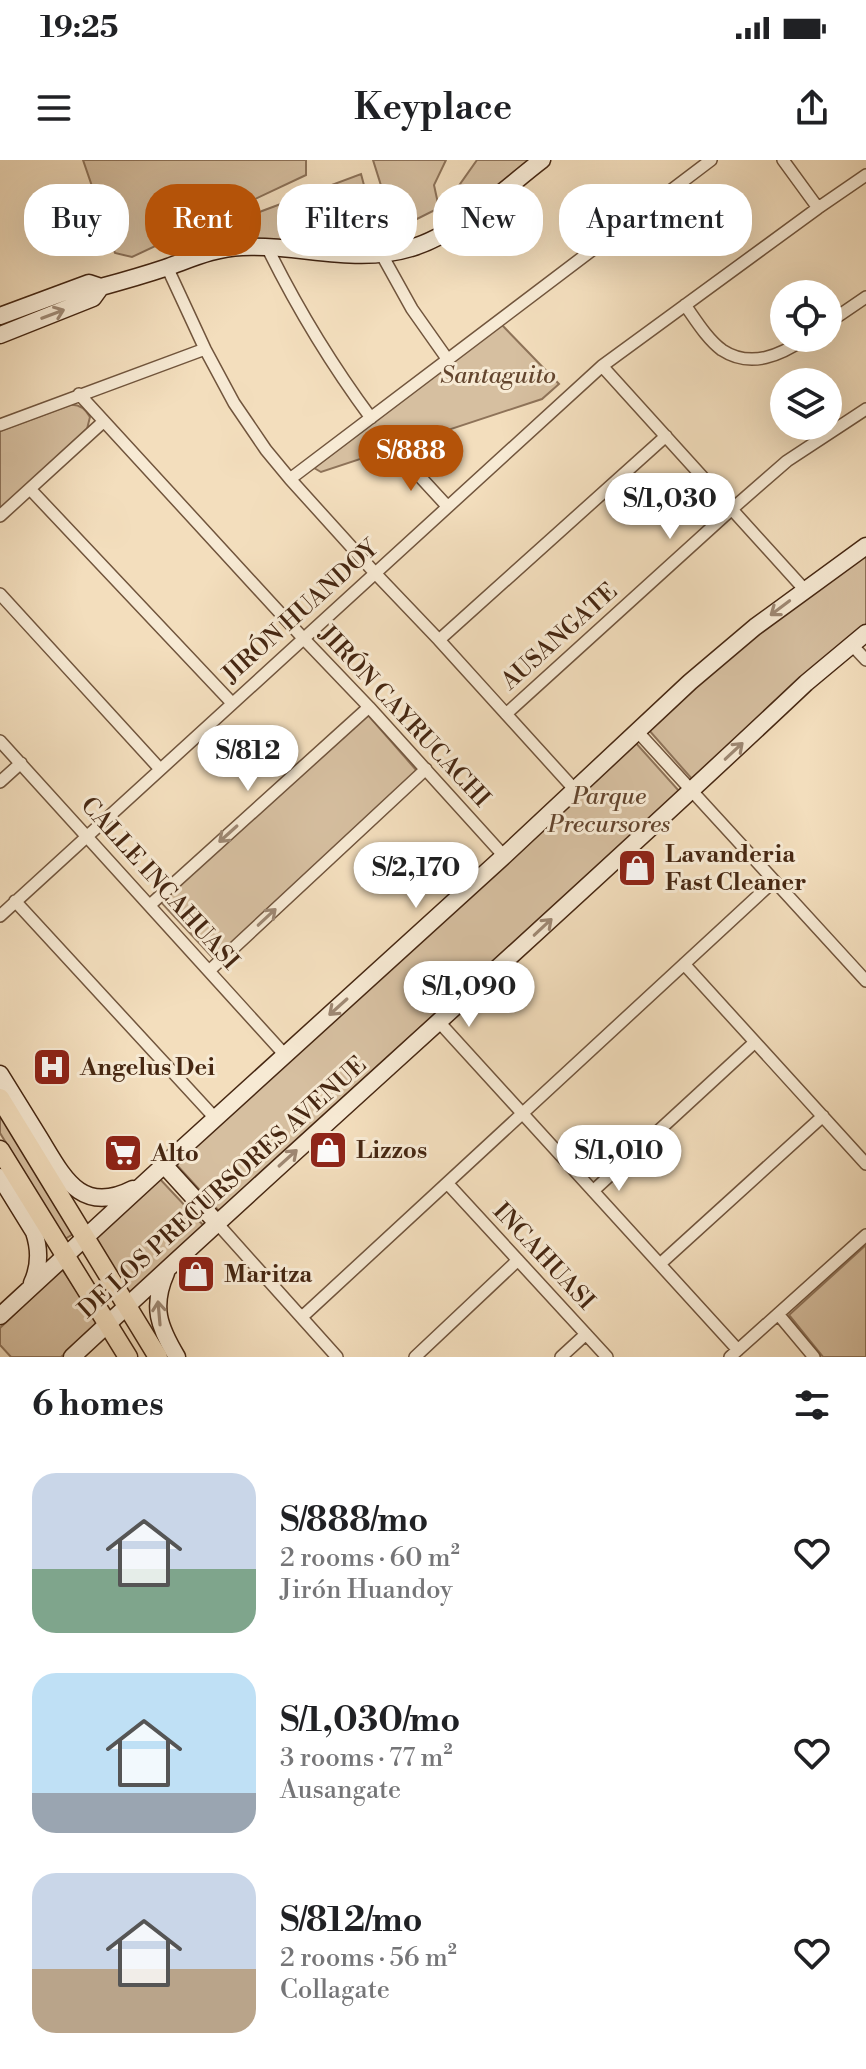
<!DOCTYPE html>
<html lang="en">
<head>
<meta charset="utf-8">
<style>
  :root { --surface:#fff; --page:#f6f6f6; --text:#202124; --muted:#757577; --accent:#b45309 }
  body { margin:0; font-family:"Libre Bodoni",serif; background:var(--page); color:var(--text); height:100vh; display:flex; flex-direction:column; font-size:30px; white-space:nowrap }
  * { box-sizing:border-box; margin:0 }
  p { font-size:26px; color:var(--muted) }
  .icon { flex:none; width:44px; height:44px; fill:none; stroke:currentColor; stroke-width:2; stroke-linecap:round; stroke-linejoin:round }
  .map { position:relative; height:1197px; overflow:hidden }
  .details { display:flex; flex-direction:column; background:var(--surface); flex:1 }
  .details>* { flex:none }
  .hud { position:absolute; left:24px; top:24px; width:818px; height:72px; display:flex; gap:16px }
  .controls { position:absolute; left:770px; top:120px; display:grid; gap:16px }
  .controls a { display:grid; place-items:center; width:72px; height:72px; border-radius:50%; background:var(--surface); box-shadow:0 8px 32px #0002; font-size:40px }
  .price { position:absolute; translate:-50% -68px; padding:0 18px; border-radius:28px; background:#fff; color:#222; font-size:26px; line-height:52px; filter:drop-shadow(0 2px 4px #0008) }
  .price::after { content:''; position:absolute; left:50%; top:48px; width:24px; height:18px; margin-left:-12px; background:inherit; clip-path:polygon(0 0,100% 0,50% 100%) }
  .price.on { background:var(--accent); color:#fff }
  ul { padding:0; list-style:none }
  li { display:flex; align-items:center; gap:24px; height:200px; padding:0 32px }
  li span { display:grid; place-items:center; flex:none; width:224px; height:160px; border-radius:24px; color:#555 }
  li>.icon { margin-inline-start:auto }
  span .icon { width:96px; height:96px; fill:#fffc; stroke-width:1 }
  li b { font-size:34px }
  h2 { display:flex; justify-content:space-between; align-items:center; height:96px; padding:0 32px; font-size:34px }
  .chip { padding:0 28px; border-radius:32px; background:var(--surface); box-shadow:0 8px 32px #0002; font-size:28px; line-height:72px }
  .chip.on { background:var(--accent); color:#fff }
  .status { display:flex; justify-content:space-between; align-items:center; height:56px; padding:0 40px; background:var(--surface); direction:ltr }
  .status svg { height:22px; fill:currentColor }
  header { display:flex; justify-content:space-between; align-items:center; height:104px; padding:0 32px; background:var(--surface); font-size:36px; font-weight:700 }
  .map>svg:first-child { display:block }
  .green { fill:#d6bfa0; stroke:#8e7359; stroke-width:2 }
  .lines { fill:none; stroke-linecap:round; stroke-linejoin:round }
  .street-casing { stroke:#71553d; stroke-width:14 }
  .secondary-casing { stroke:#462712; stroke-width:19 }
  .primary-casing { stroke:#462712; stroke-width:21 }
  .street { stroke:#f7ead4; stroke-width:11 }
  .secondary { stroke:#f7ead4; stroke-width:16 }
  .primary { stroke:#f3debd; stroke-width:18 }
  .oneway { stroke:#9e8873 }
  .labels { text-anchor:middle; stroke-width:6; stroke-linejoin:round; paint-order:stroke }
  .park-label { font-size:24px; font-style:italic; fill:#63452e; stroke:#f7ead4 }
  .street-label { font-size:24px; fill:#462712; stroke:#f7ead4 }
  .poi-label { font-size:24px; font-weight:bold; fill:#462712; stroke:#f7ead4; text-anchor:start }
</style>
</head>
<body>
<div class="status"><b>19:25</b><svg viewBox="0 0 49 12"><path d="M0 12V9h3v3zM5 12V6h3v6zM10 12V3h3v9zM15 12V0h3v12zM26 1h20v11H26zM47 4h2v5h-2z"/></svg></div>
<header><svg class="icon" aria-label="menu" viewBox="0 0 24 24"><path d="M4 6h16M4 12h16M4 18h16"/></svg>Keyplace<svg class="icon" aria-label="share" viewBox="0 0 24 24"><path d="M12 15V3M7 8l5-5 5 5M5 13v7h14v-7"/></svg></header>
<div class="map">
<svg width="866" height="1197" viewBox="0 0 866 1197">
  <rect width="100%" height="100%" fill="#f3debd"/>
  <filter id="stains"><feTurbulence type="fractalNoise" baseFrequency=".0025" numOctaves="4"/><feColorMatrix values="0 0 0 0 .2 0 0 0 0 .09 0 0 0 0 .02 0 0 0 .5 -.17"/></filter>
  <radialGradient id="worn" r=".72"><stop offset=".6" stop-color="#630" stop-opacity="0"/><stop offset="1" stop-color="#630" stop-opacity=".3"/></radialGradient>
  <path class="green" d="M 83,0 L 306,0 L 306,15 L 132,97 L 115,93 Z
    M 373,0 L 446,0 L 434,25 L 439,48 L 395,70 Z
    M 477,0 L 542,0 L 469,56 L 458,27 Z
    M 361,14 L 380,85 L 286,82 L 207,83 L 262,51 Z
    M 502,165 L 559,224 L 542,239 L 321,312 L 314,308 Z
    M 70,245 C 79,244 86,250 90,257 L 87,269 L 0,349 L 0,271 Z
    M 866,392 L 866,466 L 855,472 L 692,619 L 648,569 L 803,433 Z
    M 368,555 L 417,611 L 214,799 L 160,741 Z
    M 635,582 L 679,631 L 219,1051 L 175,1003 Z
    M 0,953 L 73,1074 L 65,1079 L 0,973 Z
    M 159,1018 L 204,1066 L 129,1133 L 94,1079 Z
    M 866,1085 L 866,1197 L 823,1197 L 789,1155 Z
    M 62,1109 L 99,1164 L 61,1197 L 11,1197 L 0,1185 L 0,1168 Z"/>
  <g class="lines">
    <defs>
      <path id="street" d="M 783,0 L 818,48
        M 267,87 C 297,148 331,204 371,258
        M 382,95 L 412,149 L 448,200
        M 167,107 L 205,189 L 234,243 L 266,290 L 290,319 L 375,413 L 439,480 L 575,630
        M 685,145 C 695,159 707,179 722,190 C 751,209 781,195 806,178
        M 828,163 L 866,137
        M 602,206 L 804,429
        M 79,234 L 303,478 L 369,547 L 504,696
        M 0,265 L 205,189
        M 401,296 L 447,346
        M 290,319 L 711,0
        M 30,329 L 232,543
        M 0,356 L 103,262
        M 0,434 L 160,609
        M 439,480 L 666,276
        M 851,484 L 866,500
        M 506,554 L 732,349 L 787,301 L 866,249
        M 637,571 L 866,821
        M 0,581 L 285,895
        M 0,622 L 21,603
        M 15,741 L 215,958
        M 150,745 L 369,547
        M 0,756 L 602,206 L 818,48 L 866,15
        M 684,804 L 866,1004
        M 210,810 L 426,609
        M 439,862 L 738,1190
        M 448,1024 L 607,1197
        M 593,1031 L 755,882
        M 216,1062 L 337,1197
        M 660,1104 L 823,956
        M 778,1154 L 814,1197
        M 302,1157 L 774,721
        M 415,1197 L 518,1100
        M 561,1197 L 586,1174
        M 730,1197 L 866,1075"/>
      <path id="secondary" d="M 101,127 C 123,121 144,115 165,108 C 191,99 214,88 242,87 C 298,84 356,105 411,88 C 457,75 504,29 542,0
        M 0,156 L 89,123 L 101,127
        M 0,175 L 93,138 L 101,127
        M 0,914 C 13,935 26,956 39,977 C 63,1016 80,1056 133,1029
        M 164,1005 L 216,1062
        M 0,1017 L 34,1072 C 40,1090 40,1106 32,1123
        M 166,1113 C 151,1147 159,1167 177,1197
        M 0,1156 L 164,1005 L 504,696 L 690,522 L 755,467 L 866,386
        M 72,1197 C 315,971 565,751 806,523 L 866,473"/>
      <path id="primary" d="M 0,938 L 158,1197
        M 0,990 L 128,1197"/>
    </defs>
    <use href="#street" class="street-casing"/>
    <use href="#secondary" class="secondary-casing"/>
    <use href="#primary" class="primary-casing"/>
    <use href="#street" class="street"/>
    <use href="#secondary" class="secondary"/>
    <use href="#primary" class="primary"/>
  </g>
  <defs><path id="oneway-shaft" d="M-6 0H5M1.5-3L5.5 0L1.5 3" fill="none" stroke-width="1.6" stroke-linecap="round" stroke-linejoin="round" transform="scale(2)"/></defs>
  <g class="oneway">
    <use href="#oneway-shaft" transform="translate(53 154) rotate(-21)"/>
    <use href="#oneway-shaft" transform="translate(780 448) rotate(143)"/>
    <use href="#oneway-shaft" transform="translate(734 591) rotate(-43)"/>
    <use href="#oneway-shaft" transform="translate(228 674) rotate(138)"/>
    <use href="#oneway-shaft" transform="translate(267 757) rotate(-43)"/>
    <use href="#oneway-shaft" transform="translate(543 767) rotate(-43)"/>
    <use href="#oneway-shaft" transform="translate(338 847) rotate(138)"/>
    <use href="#oneway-shaft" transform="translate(288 998) rotate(-42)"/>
    <use href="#oneway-shaft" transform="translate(159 1153) rotate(-95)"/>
  </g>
  <defs>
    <symbol id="shop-square" viewBox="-11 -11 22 22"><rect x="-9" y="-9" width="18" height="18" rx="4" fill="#8f2418" stroke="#f7ead4"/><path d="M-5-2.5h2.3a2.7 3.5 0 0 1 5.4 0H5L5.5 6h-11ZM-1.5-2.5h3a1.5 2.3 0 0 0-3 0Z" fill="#fff"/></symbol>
    <symbol id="hospital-square" viewBox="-11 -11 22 22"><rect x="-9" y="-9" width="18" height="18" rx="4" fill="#8f2418" stroke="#f7ead4"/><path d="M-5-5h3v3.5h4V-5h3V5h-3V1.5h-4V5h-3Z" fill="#fff"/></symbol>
    <symbol id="supermarket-square" viewBox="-11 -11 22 22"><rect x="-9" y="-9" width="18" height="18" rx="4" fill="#8f2418" stroke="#f7ead4"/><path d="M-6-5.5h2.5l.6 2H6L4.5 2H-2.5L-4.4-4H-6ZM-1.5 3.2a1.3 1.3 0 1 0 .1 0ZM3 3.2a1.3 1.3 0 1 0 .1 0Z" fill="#fff"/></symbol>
  </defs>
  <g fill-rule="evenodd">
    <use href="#shop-square" x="615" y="686" width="44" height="44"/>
    <use href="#hospital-square" x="30" y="885" width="44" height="44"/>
    <use href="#shop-square" x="306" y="968" width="44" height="44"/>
    <use href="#supermarket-square" x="101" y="971" width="44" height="44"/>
    <use href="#shop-square" x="174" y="1092" width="44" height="44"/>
  </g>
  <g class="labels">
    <g class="park-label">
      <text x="498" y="223">Santaguito</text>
      <text x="609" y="644">Parque<tspan x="609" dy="28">Precursores</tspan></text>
    </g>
    <g class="street-label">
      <text transform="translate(300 451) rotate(-42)" y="8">JIRÓN HUANDOY</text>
      <text transform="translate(559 476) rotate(-42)" y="8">AUSANGATE</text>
      <text transform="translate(405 556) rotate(47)" y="8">JIRÓN CAYRUCACHI</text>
      <text transform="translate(160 723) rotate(48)" y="8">CALLE INCAHUASI</text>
      <text transform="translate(222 1027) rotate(-42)" y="8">DE LOS PRECURSORES AVENUE</text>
      <text transform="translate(544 1096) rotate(47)" y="8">INCAHUASI</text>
    </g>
    <g class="poi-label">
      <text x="665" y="702">Lavanderia<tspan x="665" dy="28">Fast Cleaner</tspan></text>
      <text x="80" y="915">Angelus Dei</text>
      <text x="356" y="998">Lizzos</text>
      <text x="151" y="1001">Alto</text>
      <text x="224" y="1122">Maritza</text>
    </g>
  </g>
  <rect width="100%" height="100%" filter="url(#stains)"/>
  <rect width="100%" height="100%" fill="url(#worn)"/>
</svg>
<div class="controls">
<a><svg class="icon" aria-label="locate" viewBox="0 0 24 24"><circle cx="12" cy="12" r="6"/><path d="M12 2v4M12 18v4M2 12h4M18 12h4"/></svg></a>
<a><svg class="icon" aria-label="layers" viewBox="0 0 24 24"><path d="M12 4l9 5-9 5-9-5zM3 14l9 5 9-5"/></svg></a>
</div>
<b class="price on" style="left:411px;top:333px">S/888</b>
<b class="price" style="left:670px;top:381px">S/1,030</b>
<b class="price" style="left:248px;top:633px">S/812</b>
<b class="price" style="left:416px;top:750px">S/2,170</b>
<b class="price" style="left:469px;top:869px">S/1,090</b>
<b class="price" style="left:619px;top:1033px">S/1,010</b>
<div class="hud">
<a class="chip">Buy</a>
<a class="chip on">Rent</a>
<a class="chip">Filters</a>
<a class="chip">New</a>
<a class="chip">Apartment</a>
</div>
</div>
<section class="details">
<h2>6 homes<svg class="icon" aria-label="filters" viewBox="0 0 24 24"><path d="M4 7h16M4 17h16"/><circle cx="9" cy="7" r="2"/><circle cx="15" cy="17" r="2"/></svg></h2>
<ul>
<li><span style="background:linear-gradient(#c9d6e8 60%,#7fa58c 0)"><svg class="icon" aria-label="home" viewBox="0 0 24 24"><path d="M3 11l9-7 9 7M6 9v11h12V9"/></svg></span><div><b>S/888/mo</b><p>2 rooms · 60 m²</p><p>Jirón Huandoy</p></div><svg class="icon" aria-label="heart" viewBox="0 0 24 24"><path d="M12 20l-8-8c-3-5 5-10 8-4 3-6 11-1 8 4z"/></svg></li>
<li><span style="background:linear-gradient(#bfe0f5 75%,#9aa5b1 0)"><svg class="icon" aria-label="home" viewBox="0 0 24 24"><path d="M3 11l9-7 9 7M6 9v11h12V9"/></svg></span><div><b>S/1,030/mo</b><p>3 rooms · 77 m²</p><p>Ausangate</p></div><svg class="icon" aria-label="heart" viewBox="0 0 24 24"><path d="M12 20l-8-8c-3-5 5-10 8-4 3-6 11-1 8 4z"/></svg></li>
<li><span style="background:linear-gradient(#c9d6e8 60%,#b9a48a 0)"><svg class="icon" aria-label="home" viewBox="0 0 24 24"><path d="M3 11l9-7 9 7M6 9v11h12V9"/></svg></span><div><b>S/812/mo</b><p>2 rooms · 56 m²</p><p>Collagate</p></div><svg class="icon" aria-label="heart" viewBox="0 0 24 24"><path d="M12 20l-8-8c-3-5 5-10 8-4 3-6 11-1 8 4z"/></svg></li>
</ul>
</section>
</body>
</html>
